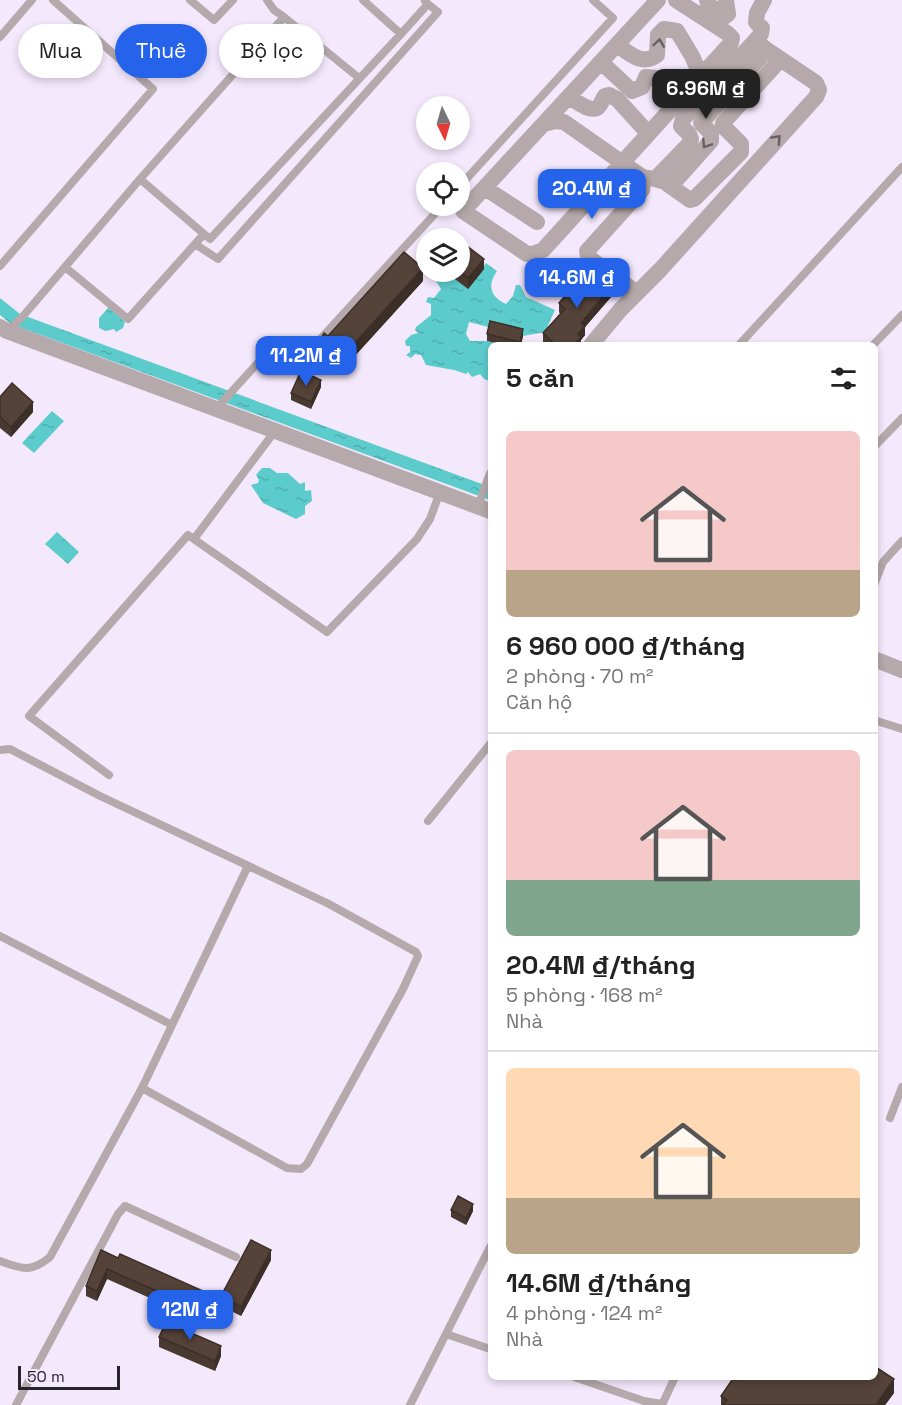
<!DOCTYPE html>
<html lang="vi">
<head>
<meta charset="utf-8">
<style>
  :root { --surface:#fff; --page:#f2f2f2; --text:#222; --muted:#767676; --line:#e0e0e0; --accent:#2563eb }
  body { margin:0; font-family:"Space Grotesk",sans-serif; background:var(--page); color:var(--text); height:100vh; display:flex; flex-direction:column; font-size:22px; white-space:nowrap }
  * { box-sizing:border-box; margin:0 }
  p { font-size:20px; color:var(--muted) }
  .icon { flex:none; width:33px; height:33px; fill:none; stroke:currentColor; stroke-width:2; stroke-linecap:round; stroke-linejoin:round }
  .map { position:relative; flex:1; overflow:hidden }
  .sheet { position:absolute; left:488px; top:342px; width:390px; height:1038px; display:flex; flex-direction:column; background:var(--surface); border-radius:9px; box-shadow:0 3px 9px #0003 }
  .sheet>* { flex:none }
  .top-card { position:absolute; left:18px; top:24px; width:380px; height:54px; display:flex; gap:12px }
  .needle { width:39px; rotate:175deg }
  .fabs { position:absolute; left:416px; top:96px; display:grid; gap:12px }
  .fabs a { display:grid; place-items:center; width:54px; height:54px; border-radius:50%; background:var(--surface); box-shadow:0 3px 9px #0003; font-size:30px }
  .scale { position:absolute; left:18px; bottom:15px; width:102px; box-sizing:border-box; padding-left:6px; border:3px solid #27232a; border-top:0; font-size:16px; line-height:21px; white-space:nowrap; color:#27232a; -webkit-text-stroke:4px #f4e8fc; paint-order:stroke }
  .price { position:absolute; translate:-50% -51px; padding:0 14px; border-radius:12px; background:var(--accent); color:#fff; font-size:20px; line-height:39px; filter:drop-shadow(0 2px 3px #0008) }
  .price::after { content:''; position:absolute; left:50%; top:36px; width:18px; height:14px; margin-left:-9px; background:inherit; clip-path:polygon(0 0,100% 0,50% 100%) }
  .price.on { background:#222; color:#fff }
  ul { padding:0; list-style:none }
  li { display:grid; align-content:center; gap:12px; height:318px; padding:0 18px }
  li+li { border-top:2px solid var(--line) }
  li span { display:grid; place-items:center; height:186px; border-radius:9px; color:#555 }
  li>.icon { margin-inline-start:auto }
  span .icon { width:108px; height:108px; fill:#fffc; stroke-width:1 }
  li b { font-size:26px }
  h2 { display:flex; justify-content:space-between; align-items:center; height:72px; padding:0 18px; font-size:26px }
  .pill { padding:0 21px; border-radius:27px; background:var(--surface); box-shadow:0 3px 9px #0003; font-size:21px; line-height:54px }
  .pill.on { background:var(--accent); color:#fff }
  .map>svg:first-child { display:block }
  .water { fill:url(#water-ripples) }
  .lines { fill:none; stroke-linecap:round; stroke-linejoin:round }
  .lane { stroke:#b5a9ab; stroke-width:8 }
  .street { stroke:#b5a9ab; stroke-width:16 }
  .wall { fill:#493a31 }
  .shaded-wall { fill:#3c2f28 }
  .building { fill:#554339; stroke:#3c2f28; stroke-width:1.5 }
  .oneway { stroke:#675f64 }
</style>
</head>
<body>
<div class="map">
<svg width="902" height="1405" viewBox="0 0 902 1405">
  <defs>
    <pattern id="water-ripples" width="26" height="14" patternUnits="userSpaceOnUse" patternTransform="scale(1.5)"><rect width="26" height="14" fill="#5ccbcc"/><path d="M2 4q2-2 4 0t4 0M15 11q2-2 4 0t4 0" fill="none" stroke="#50aeaf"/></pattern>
  </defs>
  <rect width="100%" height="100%" fill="#f4e8fc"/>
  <path class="water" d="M 486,263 L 497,271 C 487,285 490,297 506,304 L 513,296 L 516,285 L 520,285 L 526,297 L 555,310 L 545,332 L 523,336 L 469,322 L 466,334 L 470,341 L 487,341 L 504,345 L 490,345 L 490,381 L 484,379 L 480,374 L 472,377 L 468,372 L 466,374 L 454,370 L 426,365 L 421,355 L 415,354 L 411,358 L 406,355 L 410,352 L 410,346 L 406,346 L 405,341 L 411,335 L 418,333 L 415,330 L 416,327 L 431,315 L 431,304 L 426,302 L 428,297 L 434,298 L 441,289 L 434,278 L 436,275 L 442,280 L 447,273 L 468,288 Z
    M 0,298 L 20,314 L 490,487 L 490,500 L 11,324 L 0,315 Z
    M 109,307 L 125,322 L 123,328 L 116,332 L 114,329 L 106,331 L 99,328 L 99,318 Z
    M 52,411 L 64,421 L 34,453 L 22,443 Z
    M 262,468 L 270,468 L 277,473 L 288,473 L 300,484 L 305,482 L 305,491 L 311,490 L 312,501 L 305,506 L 305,514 L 296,519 L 263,503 L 251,485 L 258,483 L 259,480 L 256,475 Z
    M 57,532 L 79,552 L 68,564 L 45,544 Z"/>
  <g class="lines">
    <path class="lane" d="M 190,0 L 214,20 L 233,0
      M 363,0 L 401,34
      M 284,17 L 359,78
      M 0,37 L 32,0
      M 459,187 L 613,18 L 593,0
      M 204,234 L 210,239 L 401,34 L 428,4 L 425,1
      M 195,244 L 218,259 L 438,12 L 428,4
      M 0,266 L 153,89 L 53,0
      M 65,267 L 128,319 L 204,234 L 140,179
      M 8,331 L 24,315 L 140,179 L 284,17 L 274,10 L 267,0
      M 739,345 L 902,167
      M 873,345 L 902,315
      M 216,409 L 265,355 L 279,366 L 296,351 L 304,357 L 442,206
      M 874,447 L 902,418
      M 478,506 L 490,473
      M 194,539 L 275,431
      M 874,585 L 883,562 L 902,541
      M 874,720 L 902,729
      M 0,750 L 10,749 L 100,796 L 327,903 L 416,952 L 418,956 L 403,989 L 307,1164 L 301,1169 L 287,1168 L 142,1088
      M 109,775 L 29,716 L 188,535 L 327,632 L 417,539 L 430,519 L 440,492
      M 428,821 L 490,744
      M 0,936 L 172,1025
      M 890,1118 L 902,1087
      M 0,1261 C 22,1269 31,1273 50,1257 L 142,1088 L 248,866
      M 446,1334 L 490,1349
      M 574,1377 L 644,1401 L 662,1404
      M 16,1405 L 118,1214 L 125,1206 L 236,1257
      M 410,1405 L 490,1247
      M 662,1405 L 675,1377"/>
    <path class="street" d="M 658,0 L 463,211 L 527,254 L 533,254 L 543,250 L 731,43 L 732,38 L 727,33 L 676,0
      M 707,0 L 708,4 L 724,17 L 728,14 L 726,0
      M 755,41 L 761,34 L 762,28 L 756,22 L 757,13 L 764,0
      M 617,45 C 630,54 642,66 657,55 L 658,35 L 664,29 L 677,31 L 692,56 L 701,76
      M 601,62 L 632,91 L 642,87 L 646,77 L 657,78 L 663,84 L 672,107
      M 569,97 C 576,101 589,112 597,108 C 601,106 602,99 605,96 L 609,95 L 617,99 L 648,133
      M 544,124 L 555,121 L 564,122 L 644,178 L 642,190 L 587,251 L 588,256 L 592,260 L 637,293
      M 656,178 L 689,144 L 691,139 L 689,134 L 681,126 L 683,119 L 755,41 L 767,50
      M 666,183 L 690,200 L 694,199 L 741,152 L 741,144 L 723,126 L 723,123 L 780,60
      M 485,188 L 537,222
      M 0,327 L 7,331 L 490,511
      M 591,345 L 621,309 L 660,270 L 816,97 L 819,90 L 816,83 L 767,50 L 701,123 L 711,133 L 711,141 L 678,178 C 666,188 658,176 644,178
      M 874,659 L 902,670"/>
  </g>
  <path class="wall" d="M 484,269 L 468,289 L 447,273 L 442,280 L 431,272 L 459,272 Z
    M 423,281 L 352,359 L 343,350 L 333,370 L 316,361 L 316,348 L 328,336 Z
    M 611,297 L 585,327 L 585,335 L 581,340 L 581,345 L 546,345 L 543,342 L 543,333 L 560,314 L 559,312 L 559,303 Z
    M 487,334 L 523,336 L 521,345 L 504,345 L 487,341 Z
    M 321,387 L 311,409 L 291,400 L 291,393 Z
    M 0,397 L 33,412 L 11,437 L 0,428 Z
    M 451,1210 L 473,1211 L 466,1225 L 451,1217 Z
    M 101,1250 L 212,1305 L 204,1322 L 107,1279 L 97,1301 L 86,1296 L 86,1286 Z
    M 271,1260 L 241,1316 L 221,1306 L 221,1296 Z
    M 159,1337 L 221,1356 L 215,1371 L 159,1347 Z
    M 740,1380 L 894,1393 L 885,1405 L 721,1405 L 721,1396 Z"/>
  <path class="shaded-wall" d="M 484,259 L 484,269 L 468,289 L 468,278 Z
    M 423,268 L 423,281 L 352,359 L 352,346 Z
    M 442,272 L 447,272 L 447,273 L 442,280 Z
    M 611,287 L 611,297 L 585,327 L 585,335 L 581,340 L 581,345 L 574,345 L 581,323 Z
    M 523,329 L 523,336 L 521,345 L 520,345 Z
    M 343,337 L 343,350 L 333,370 L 333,357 Z
    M 321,380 L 321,387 L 311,409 L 311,402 Z
    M 33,402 L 33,412 L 11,437 L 11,427 Z
    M 473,1204 L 473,1211 L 466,1225 L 466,1218 Z
    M 271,1250 L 271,1260 L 241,1316 L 241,1307 Z
    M 107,1269 L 107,1279 L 97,1301 L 97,1291 Z
    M 212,1295 L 212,1305 L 204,1322 L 204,1312 Z
    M 221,1346 L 221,1356 L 215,1371 L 215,1361 Z
    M 894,1379 L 894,1393 L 885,1405 L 876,1405 Z"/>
  <path class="building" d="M 449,232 L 458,238 L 443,238 Z
    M 459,240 L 484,259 L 468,278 L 459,271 Z
    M 404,252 L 423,268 L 352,346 L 343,337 L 333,357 L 316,348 L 324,333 L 328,336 Z
    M 589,268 L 611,287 L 581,323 L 585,326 L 578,334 L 581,337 L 574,345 L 569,345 L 567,343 L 566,345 L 556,345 L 543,333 L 565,309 L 559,303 Z
    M 490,321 L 523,329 L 520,342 L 487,334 Z
    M 301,371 L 321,380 L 311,402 L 291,393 Z
    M 12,383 L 33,402 L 11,427 L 0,417 L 0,397 Z
    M 458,1196 L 473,1204 L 466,1218 L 451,1210 Z
    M 251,1240 L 271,1250 L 241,1307 L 221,1296 Z
    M 101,1250 L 118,1258 L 120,1254 L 212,1295 L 204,1312 L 107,1269 L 97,1291 L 86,1286 Z
    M 166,1322 L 221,1346 L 215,1361 L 159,1337 Z
    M 874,1366 L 894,1379 L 876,1405 L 723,1405 L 727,1400 L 721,1396 L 734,1377 L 737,1377 L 740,1380 L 742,1377 L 874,1377 Z"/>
  <defs><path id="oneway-chevron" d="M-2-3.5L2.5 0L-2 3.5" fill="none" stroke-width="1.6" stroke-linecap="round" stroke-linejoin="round" transform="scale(1.5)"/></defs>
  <g class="oneway">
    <use href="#oneway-chevron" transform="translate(659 43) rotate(-82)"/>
    <use href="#oneway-chevron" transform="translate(777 139) rotate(-47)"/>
    <use href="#oneway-chevron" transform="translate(706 144) rotate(123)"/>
  </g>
</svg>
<div class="fabs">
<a><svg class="needle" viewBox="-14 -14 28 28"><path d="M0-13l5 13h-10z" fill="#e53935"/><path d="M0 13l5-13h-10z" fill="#767676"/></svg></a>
<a><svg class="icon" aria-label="locate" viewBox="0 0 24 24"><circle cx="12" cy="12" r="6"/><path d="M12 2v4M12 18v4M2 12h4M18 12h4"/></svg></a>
<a><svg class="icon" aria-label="layers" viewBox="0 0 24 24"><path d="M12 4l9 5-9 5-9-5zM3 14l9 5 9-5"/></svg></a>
</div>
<div class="scale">50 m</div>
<b class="price on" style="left:706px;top:120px">6.96M ₫</b>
<b class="price" style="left:592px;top:220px">20.4M ₫</b>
<b class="price" style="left:577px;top:309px">14.6M ₫</b>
<b class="price" style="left:306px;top:387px">11.2M ₫</b>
<b class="price" style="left:190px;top:1341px">12M ₫</b>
<div class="top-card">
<a class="pill">Mua</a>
<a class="pill on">Thuê</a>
<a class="pill">Bộ lọc</a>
</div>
<section class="sheet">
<h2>5 căn<svg class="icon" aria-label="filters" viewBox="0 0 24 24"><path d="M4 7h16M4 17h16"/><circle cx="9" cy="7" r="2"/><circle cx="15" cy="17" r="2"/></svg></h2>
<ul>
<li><span style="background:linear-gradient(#f6c9c9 75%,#b9a48a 0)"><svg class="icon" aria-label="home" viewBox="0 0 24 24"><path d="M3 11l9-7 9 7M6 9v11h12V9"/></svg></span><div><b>6 960 000 ₫/tháng</b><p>2 phòng · 70 m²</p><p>Căn hộ</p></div></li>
<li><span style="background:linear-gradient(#f6c9c9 70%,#7fa58c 0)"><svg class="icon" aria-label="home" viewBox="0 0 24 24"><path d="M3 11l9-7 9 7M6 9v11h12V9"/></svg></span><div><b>20.4M ₫/tháng</b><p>5 phòng · 168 m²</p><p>Nhà</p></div></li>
<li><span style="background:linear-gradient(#ffd9b3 70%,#b9a48a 0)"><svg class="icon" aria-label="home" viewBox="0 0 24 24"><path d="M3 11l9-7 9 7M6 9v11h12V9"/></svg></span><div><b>14.6M ₫/tháng</b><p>4 phòng · 124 m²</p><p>Nhà</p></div></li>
</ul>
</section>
</div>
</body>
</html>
